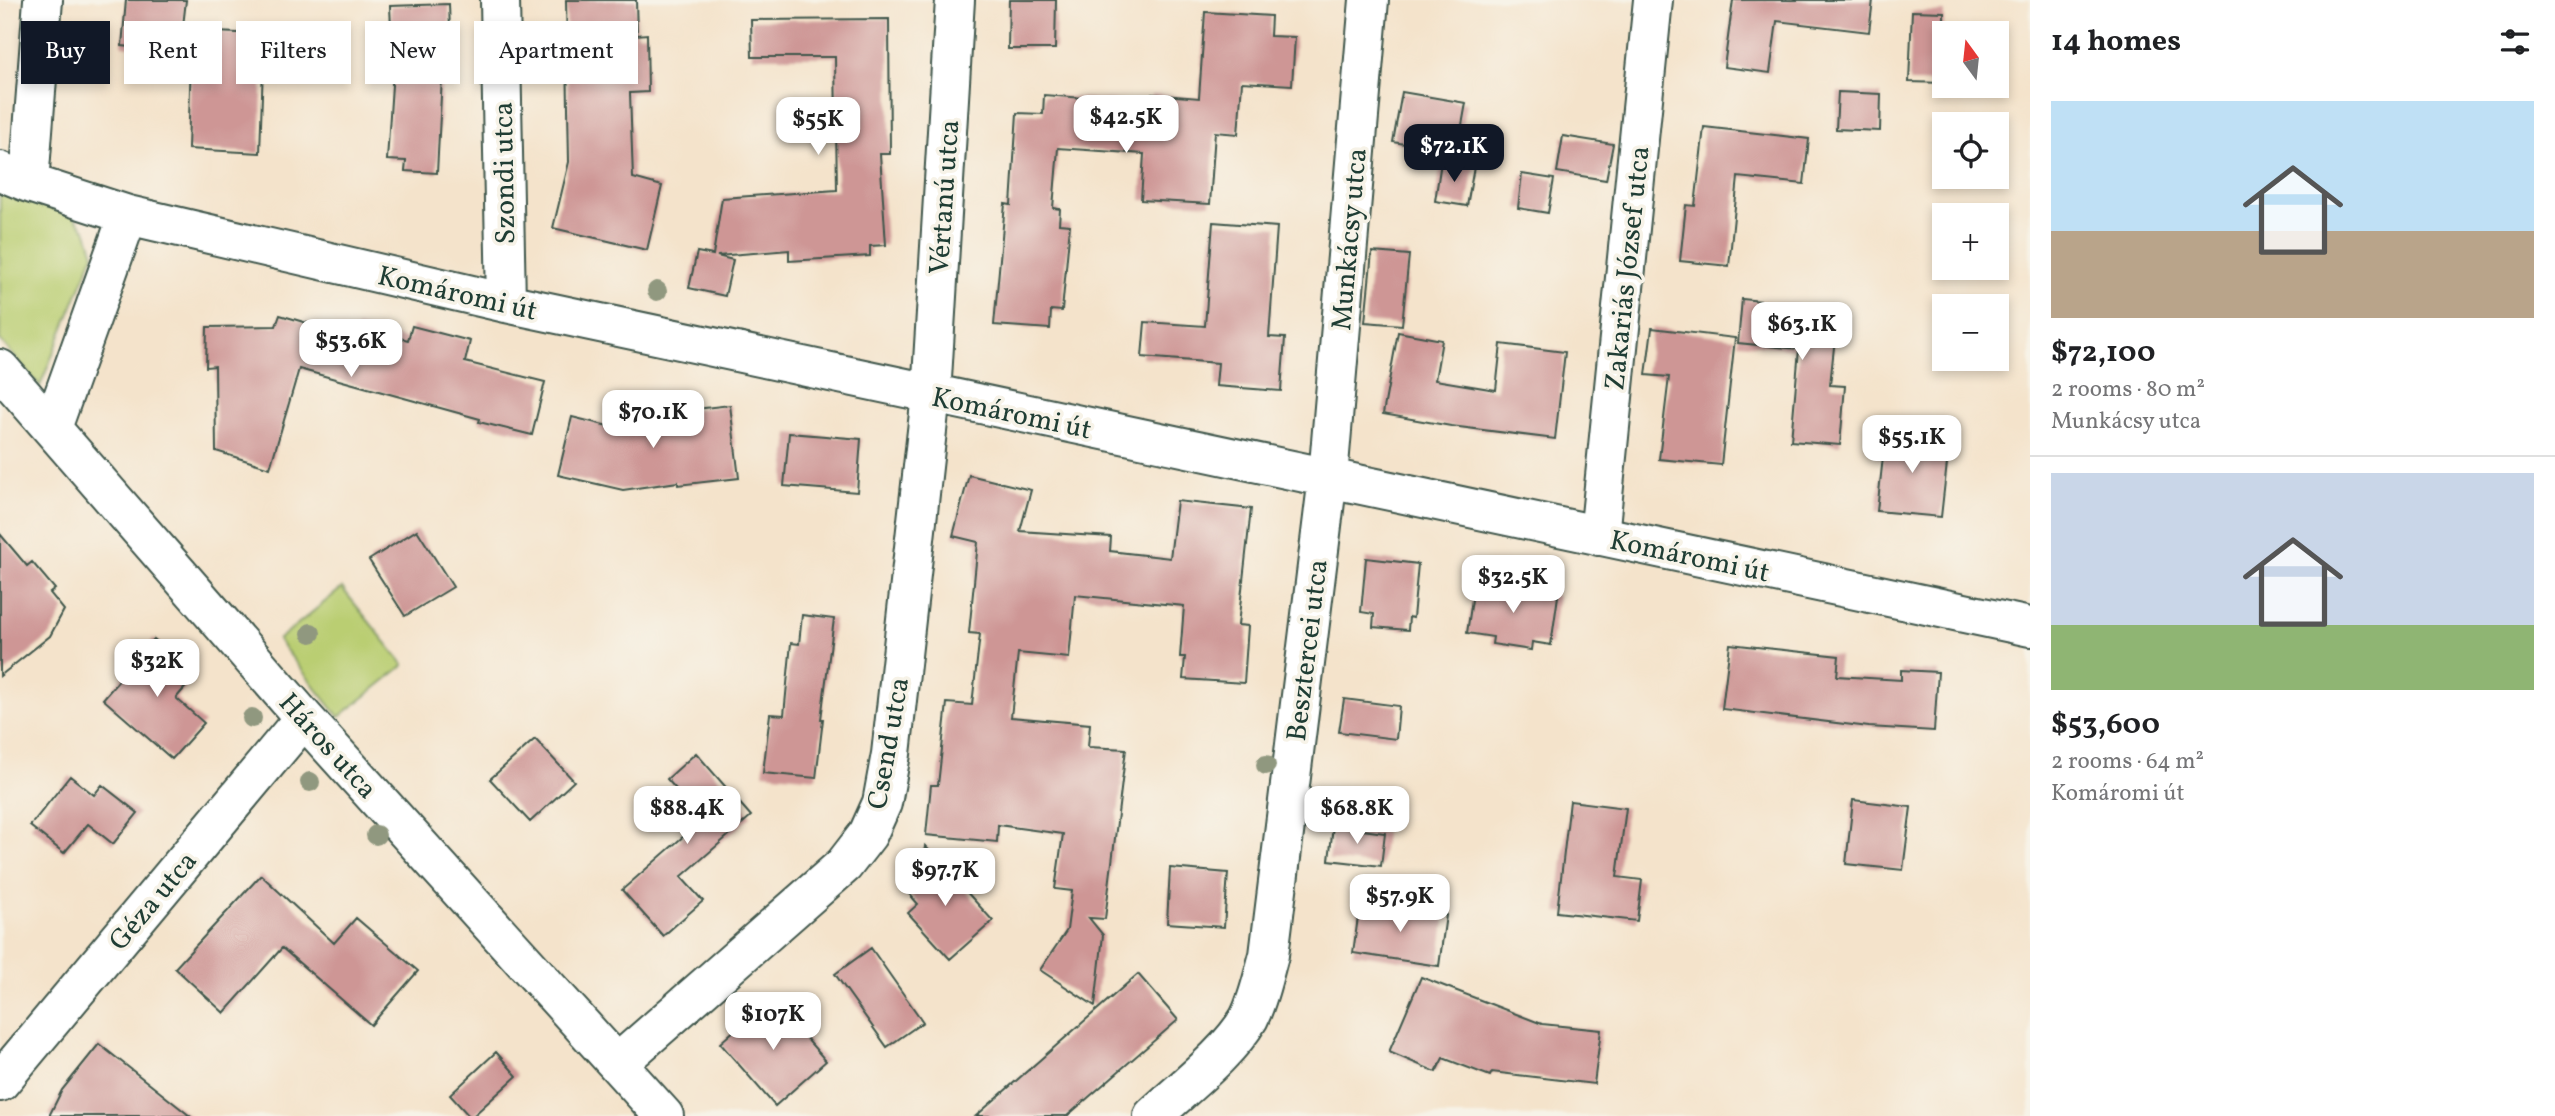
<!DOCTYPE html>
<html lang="en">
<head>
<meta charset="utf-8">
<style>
  :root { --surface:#fff; --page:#f2f2f2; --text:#202124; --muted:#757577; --line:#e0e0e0; --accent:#111827 }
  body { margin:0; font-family:Vollkorn,serif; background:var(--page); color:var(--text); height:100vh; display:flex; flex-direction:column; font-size:26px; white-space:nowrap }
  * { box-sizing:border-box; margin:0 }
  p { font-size:23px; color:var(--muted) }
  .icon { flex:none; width:38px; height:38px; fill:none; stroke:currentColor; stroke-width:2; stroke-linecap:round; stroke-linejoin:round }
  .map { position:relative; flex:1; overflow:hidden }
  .side { display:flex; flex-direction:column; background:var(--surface); width:525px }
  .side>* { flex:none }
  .hud { position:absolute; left:21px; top:21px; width:665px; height:63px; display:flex; gap:14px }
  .needle { width:46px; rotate:345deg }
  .controls { position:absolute; left:1932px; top:21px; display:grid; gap:14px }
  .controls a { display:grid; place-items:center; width:77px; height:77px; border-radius:0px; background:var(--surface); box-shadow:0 4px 10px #0003; font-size:35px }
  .price { position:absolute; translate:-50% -60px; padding:0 16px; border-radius:14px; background:#fff; color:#222; font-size:23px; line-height:46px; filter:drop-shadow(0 2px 4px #0008) }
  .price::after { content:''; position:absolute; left:50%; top:42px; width:21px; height:16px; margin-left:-10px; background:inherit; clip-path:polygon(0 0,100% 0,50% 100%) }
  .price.current { background:var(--accent); color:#fff }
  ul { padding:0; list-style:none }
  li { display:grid; align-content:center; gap:14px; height:371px; padding:0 21px }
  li+li { border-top:2px solid var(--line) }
  li span { display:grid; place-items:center; height:217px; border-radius:0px; color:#555 }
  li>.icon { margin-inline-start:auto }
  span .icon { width:126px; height:126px; fill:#fffc; stroke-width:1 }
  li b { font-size:30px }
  h2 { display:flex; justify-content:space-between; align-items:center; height:84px; padding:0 21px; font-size:30px }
  .tag { padding:0 24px; border-radius:0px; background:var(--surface); box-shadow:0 4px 10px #0003; font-size:24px; line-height:63px }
  .tag.current { background:var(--accent); color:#fff }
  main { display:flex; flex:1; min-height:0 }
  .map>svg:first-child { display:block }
  .green { fill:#bace72; stroke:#6c8653; stroke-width:2 }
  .building { fill:#ce9695 }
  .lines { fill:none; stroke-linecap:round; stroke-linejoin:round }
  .minor-casing { stroke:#3f564b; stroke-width:42 }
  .minor { stroke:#fff; stroke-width:38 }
  .tree { fill:#90987f }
  .labels { text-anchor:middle; stroke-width:7; stroke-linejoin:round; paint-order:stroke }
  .street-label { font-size:28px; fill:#1f3d34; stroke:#f7f3e8 }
</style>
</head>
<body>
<main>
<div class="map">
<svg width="2030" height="1116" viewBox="0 0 2030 1116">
  <rect width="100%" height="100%" fill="#f7f3e8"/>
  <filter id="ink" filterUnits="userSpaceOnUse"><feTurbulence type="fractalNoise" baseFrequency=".0143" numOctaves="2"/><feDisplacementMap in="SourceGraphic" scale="14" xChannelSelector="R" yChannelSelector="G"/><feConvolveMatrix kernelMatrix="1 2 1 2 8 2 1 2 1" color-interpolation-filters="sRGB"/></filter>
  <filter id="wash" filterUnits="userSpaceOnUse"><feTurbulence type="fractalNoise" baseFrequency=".00686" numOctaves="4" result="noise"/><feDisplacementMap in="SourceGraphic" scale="28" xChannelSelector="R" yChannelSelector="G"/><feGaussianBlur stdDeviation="1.57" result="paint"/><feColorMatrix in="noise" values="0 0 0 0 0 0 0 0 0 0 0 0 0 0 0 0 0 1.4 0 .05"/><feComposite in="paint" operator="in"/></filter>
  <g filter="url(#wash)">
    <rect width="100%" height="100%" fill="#f4e3cb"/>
    <path class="green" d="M 0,186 L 73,215 L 87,232 L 94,254 L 40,386 L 0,340 Z
      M 342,588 L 404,665 L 339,717 L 278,640 Z"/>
    <g id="blocks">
      <path class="building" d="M 126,0 L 186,0 L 180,52 L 122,46 Z
        M 566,0 L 636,0 L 637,35 L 647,34 L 648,92 L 630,93 L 633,178 L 662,186 L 647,250 L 553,228 L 569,162 Z
        M 1009,0 L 1056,0 L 1055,49 L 1008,49 Z
        M 1733,0 L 1873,0 L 1869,32 L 1777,21 L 1770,73 L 1724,67 Z
        M 449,4 L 451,57 L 443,57 L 437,173 L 405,171 L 406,161 L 387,160 L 393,70 L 390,6 Z
        M 1912,11 L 1944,12 L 1944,83 L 1909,82 Z
        M 1205,12 L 1271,16 L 1270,36 L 1295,37 L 1292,85 L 1242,82 L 1238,134 L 1215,132 L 1210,204 L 1141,200 L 1144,154 L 1058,148 L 1053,208 L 1060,209 L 1059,224 L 1070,225 L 1062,311 L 1051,310 L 1050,329 L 994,325 L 1005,204 L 1011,205 L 1017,113 L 1043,114 L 1044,95 L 1151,103 L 1152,94 L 1199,98 Z
        M 889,19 L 890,154 L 880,154 L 886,245 L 870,246 L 870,256 L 789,261 L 789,250 L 717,256 L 733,260 L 725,296 L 689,288 L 697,252 L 713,255 L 722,198 L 837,190 L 835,57 L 752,57 L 751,20 Z
        M 192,31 L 260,34 L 259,66 L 263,66 L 260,153 L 188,149 Z
        M 1402,92 L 1466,103 L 1457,153 L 1393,142 Z
        M 1838,92 L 1881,94 L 1880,131 L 1836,129 Z
        M 1704,127 L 1809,139 L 1804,184 L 1738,177 L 1729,266 L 1680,261 L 1686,205 L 1695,206 Z
        M 1563,136 L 1613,144 L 1606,180 L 1557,172 Z
        M 1441,162 L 1474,167 L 1467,206 L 1435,201 Z
        M 1522,174 L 1554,179 L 1548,213 L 1518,208 Z
        M 1213,222 L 1277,227 L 1269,337 L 1285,338 L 1281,391 L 1216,386 L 1218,363 L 1142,357 L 1145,322 L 1205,326 Z
        M 1372,252 L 1409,255 L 1402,325 L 1365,322 Z
        M 1742,299 L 1838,309 L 1830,385 L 1845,386 L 1840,445 L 1791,441 L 1799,349 L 1738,343 Z
        M 280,315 L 354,337 L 357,326 L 408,340 L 412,326 L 470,341 L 465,362 L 545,382 L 532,435 L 479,422 L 480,419 L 299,369 L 270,468 L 216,451 L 215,366 L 206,367 L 207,327 L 276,326 Z
        M 1652,328 L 1735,338 L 1721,465 L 1659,459 L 1669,377 L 1646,375 Z
        M 1398,332 L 1442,340 L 1435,380 L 1496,390 L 1501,344 L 1565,352 L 1555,439 L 1451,426 L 1383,414 Z
        M 730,405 L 739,478 L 678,485 L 678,482 L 623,490 L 558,475 L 572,417 L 608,426 L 670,414 L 670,412 Z
        M 1886,430 L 1941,436 L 1939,462 L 1947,463 L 1941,517 L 1877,511 Z
        M 789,433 L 861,439 L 857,492 L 784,486 Z
        M 969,475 L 1031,490 L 1020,531 L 1111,537 L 1110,551 L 1170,558 L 1177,501 L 1251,509 L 1238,625 L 1248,626 L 1244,683 L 1183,679 L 1185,657 L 1180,657 L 1184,606 L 1075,595 L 1069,658 L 1018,653 L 1011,717 L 1090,724 L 1088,747 L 1126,749 L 1105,919 L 1089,918 L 1103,935 L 1095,1006 L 1040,970 L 1067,930 L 1072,891 L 1055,889 L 1063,834 L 998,825 L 997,842 L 926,835 L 931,785 L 938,785 L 947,703 L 972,705 L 980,634 L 969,633 L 978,542 L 953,536 Z
        M 417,530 L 453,587 L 405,616 L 369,560 Z
        M 0,534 L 27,566 L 32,562 L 55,589 L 50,593 L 64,610 L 50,636 L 0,676 Z
        M 1366,558 L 1418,564 L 1413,618 L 1409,617 L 1408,630 L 1373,627 L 1374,614 L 1361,612 Z
        M 1500,581 L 1542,587 L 1541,594 L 1558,596 L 1551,645 L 1532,642 L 1531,650 L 1492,644 L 1493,637 L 1467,633 L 1474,586 L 1499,590 Z
        M 802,615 L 834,619 L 821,719 L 823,719 L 816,778 L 763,773 L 770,714 L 784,715 L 791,643 L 799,644 Z
        M 154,639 L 196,675 L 176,698 L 204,723 L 172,759 L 103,699 Z
        M 1730,644 L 1839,656 L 1837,676 L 1901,680 L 1901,670 L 1938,672 L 1934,731 L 1869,727 L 1722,709 Z
        M 1344,699 L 1399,706 L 1396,739 L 1339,732 Z
        M 535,739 L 574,781 L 530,822 L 490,779 Z
        M 696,753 L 751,816 L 681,877 L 703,901 L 663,936 L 622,890 L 693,828 L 682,816 L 692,807 L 667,779 Z
        M 70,776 L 94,795 L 102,785 L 138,813 L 113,844 L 88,824 L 64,853 L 30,826 Z
        M 1853,800 L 1911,807 L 1903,870 L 1846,864 Z
        M 1570,801 L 1626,808 L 1617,877 L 1642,880 L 1637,921 L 1557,912 Z
        M 1333,826 L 1385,833 L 1381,866 L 1329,860 Z
        M 925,846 L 993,921 L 950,959 L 908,913 L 918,904 L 905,889 L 922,874 Z
        M 1170,868 L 1228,873 L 1224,927 L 1167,923 Z
        M 261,875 L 334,943 L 356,918 L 418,971 L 371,1025 L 282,948 L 224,1013 L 175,968 Z
        M 1360,903 L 1446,915 L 1439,966 L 1353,953 Z
        M 871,948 L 923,1022 L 887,1047 L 835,974 Z
        M 1138,974 L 1178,1020 L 1067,1116 L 976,1116 Z
        M 1421,977 L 1542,1024 L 1601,1030 L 1594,1084 L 1492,1072 L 1490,1076 L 1443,1058 L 1436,1072 L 1389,1052 Z
        M 771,998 L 826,1061 L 775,1106 L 720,1043 Z
        M 99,1044 L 190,1116 L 49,1116 L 62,1090 Z
        M 496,1052 L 517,1076 L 473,1116 L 469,1116 L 450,1095 Z"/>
    </g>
  </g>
  <g filter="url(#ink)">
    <use href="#blocks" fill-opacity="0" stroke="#3f564b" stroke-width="2"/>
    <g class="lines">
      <defs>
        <path id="minor" d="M 500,0 L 506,303
          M 0,171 L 29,183 L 128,215 L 506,303 L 2030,627
          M 29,183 L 43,0
          M 0,369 L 304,718 L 664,1116
          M 52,428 L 128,215
          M 1599,536 L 1653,0
          M 617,1064 L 844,865 L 868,834 L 882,803 L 891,754 L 931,395 L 955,0
          M 0,1082 L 304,718
          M 1153,1116 C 1184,1087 1228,1054 1249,1018 C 1259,998 1263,976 1269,955 L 1328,477 L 1369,0"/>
      </defs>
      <use href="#minor" class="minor-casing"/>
      <use href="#minor" class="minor"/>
    </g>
    <g class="tree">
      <circle cx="657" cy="291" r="10"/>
      <circle cx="311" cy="633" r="10"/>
      <circle cx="252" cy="718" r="10"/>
      <circle cx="1266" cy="765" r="10"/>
      <circle cx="310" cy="782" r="10"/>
      <circle cx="376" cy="835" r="10"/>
    </g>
  </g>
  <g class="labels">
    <g class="street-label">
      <text transform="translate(503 173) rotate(-91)" y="10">Szondi utca</text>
      <text transform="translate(943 197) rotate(-86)" y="10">Vértanú utca</text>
      <text transform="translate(1348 239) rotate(-85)" y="10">Munkácsy utca</text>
      <text transform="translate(1626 268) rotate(-84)" y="10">Zakariás József utca</text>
      <text transform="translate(458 292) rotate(13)" y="10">Komáromi út</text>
      <text transform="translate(1012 412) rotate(12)" y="10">Komáromi út</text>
      <text transform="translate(1690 555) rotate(12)" y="10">Komáromi út</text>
      <text transform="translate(1306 650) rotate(-83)" y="10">Besztercei utca</text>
      <text transform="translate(887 743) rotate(-80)" y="10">Csend utca</text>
      <text transform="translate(329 745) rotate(48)" y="10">Háros utca</text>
      <text transform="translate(152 900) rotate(-50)" y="10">Géza utca</text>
    </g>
  </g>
</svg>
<div class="controls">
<a><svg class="needle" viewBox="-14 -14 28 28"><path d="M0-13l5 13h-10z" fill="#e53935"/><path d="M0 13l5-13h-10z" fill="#757577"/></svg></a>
<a><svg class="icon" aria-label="locate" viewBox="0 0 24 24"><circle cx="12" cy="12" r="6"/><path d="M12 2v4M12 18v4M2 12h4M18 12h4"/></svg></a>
<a>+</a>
<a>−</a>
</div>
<b class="price" style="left:1126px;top:155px">$42.5K</b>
<b class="price" style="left:818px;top:157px">$55K</b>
<b class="price current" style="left:1454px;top:184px">$72.1K</b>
<b class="price" style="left:1802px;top:362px">$63.1K</b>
<b class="price" style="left:351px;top:379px">$53.6K</b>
<b class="price" style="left:653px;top:450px">$70.1K</b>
<b class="price" style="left:1912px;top:475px">$55.1K</b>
<b class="price" style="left:1513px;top:615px">$32.5K</b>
<b class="price" style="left:157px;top:699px">$32K</b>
<b class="price" style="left:687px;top:846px">$88.4K</b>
<b class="price" style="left:1357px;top:846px">$68.8K</b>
<b class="price" style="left:945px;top:908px">$97.7K</b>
<b class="price" style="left:1400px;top:934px">$57.9K</b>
<b class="price" style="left:773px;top:1052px">$107K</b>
<div class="hud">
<a class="tag current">Buy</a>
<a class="tag">Rent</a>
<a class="tag">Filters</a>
<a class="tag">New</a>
<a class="tag">Apartment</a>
</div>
</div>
<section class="side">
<h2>14 homes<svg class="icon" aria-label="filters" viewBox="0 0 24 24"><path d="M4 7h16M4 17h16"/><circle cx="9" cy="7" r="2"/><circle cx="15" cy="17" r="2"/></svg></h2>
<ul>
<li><span style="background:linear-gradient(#bfe0f5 60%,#b9a48a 0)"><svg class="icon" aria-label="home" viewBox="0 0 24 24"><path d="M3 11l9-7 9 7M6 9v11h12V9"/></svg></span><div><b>$72,100</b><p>2 rooms · 80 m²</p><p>Munkácsy utca</p></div></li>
<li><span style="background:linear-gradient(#c9d6e8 70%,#8fb573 0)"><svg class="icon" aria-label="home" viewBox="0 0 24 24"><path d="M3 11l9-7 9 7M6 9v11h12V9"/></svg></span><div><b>$53,600</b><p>2 rooms · 64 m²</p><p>Komáromi út</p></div></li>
</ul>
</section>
</main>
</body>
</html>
